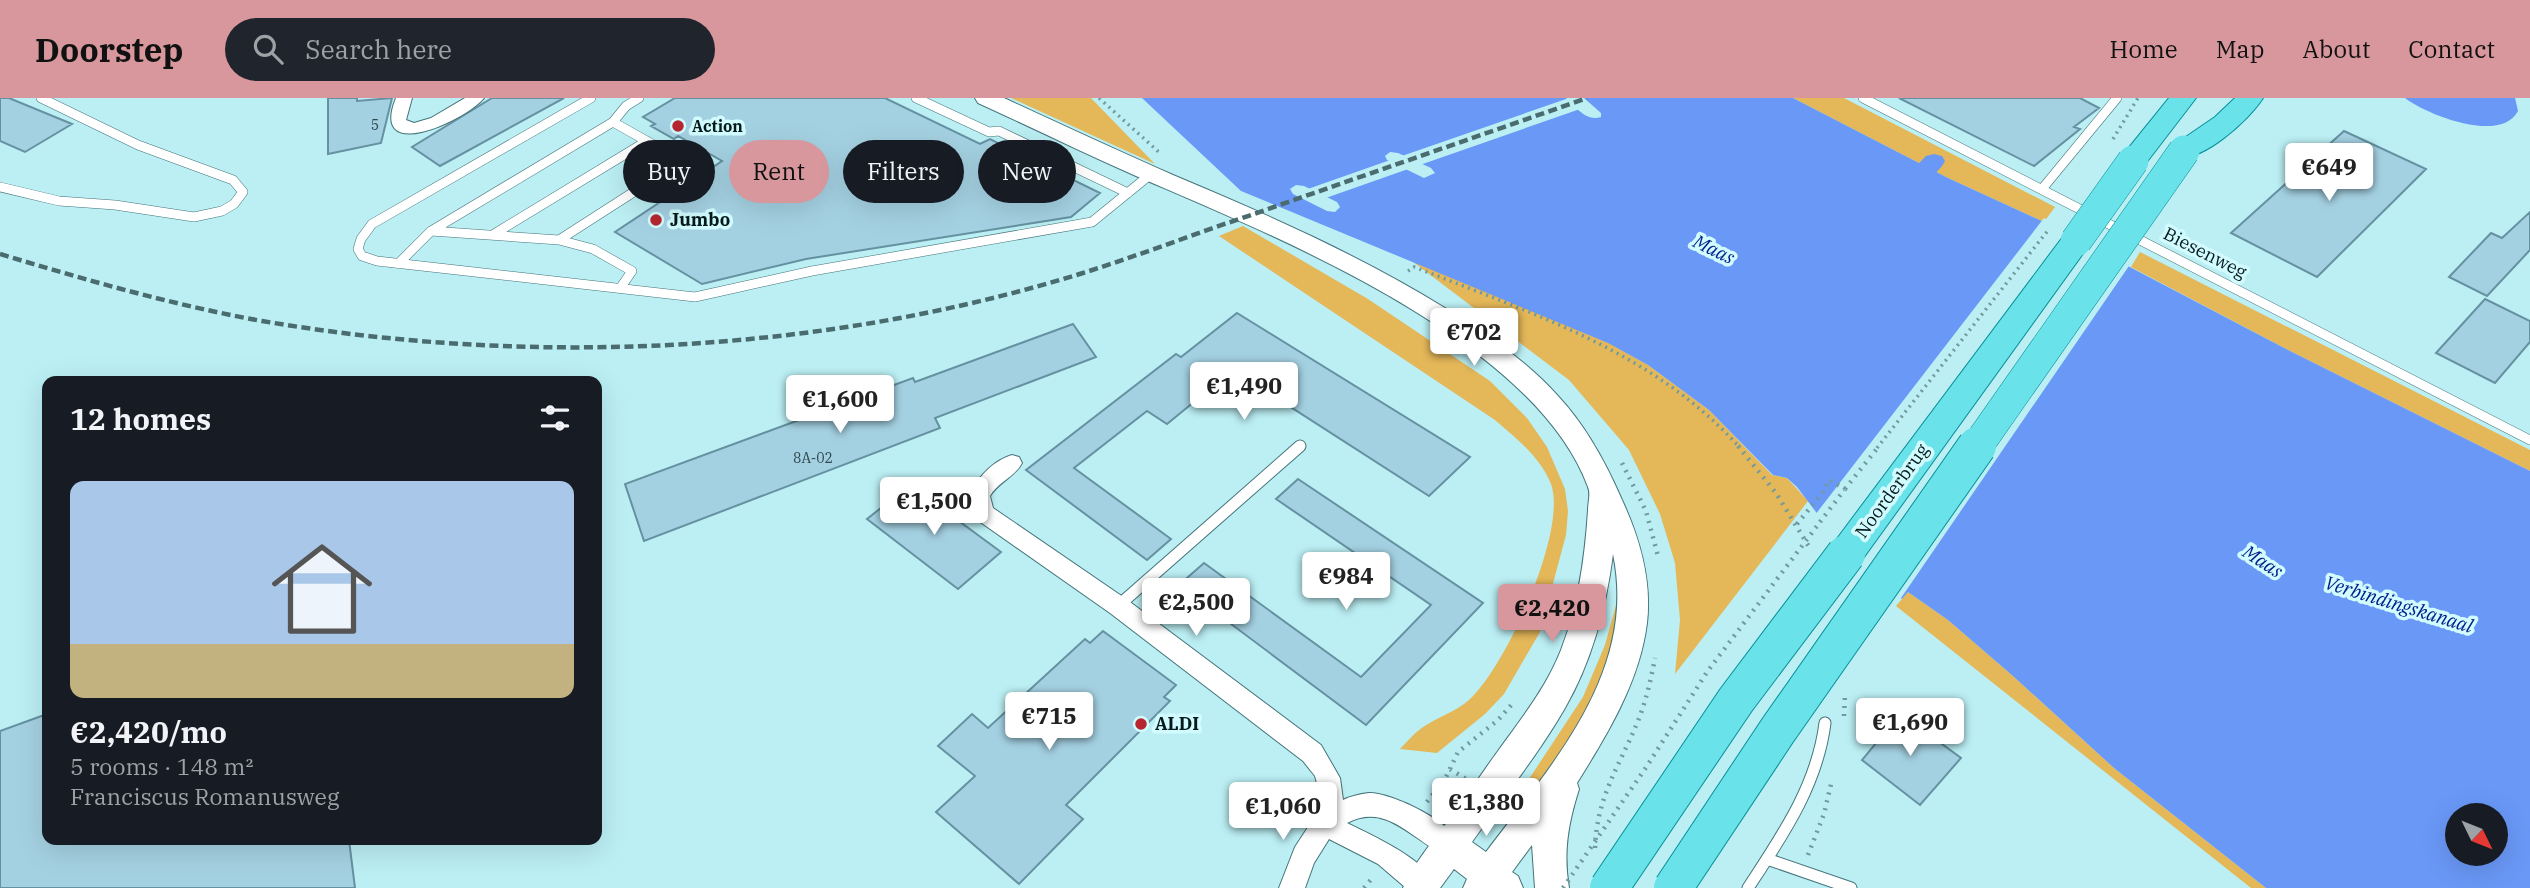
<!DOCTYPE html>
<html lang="en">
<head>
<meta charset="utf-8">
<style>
  :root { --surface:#171b24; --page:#20242c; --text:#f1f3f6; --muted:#9ea1a6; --line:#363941; --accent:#d7979c }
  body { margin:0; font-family:"IBM Plex Serif",serif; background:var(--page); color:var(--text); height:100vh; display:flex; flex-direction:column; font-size:26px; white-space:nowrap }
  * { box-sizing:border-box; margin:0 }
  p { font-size:23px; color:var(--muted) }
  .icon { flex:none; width:38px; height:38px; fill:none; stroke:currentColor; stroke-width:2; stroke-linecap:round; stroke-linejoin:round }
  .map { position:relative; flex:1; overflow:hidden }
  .panel { position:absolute; left:42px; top:278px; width:560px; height:469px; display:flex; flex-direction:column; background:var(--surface); border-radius:14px; box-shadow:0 7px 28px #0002 }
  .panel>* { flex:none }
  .hud { position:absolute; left:623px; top:42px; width:665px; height:63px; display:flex; gap:14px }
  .needle { width:46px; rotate:133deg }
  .controls { position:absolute; left:2445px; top:705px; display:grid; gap:14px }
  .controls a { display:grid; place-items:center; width:63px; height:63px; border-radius:50%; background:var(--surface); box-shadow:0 7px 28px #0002; font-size:35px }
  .price { position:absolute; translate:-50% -60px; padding:0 16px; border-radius:7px; background:#fff; color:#222; font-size:23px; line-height:46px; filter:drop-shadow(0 2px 4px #0008) }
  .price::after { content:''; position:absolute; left:50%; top:42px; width:21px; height:16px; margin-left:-10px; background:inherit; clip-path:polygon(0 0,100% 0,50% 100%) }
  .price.current { background:var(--accent); color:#111 }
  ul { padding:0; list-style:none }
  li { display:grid; align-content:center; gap:14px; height:371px; padding:0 28px }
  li+li { border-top:2px solid var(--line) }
  li span { display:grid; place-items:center; height:217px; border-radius:14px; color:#555 }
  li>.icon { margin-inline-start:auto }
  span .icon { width:126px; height:126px; fill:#fffc; stroke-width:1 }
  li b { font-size:30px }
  h2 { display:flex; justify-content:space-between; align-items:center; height:84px; padding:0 28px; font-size:30px }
  .tag { padding:0 24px; border-radius:32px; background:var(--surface); box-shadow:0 7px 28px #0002; font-size:24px; line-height:63px }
  .tag.current { background:var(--accent); color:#111 }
  header { display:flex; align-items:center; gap:42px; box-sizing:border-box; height:98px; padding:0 35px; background:var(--accent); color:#111 }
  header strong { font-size:33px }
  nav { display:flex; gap:38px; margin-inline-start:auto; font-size:24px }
  .search { width:490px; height:63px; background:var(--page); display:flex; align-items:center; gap:18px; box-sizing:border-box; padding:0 24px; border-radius:38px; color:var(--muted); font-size:26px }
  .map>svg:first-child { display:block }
  .green { fill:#e4b759 }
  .water { fill:#6a98f7; fill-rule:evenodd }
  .pier { fill:#bbeff4 }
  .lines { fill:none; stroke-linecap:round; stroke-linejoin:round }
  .canal { fill:#6a98f7; fill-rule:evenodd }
  .building { fill:#a4d1e2; stroke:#6591a1; stroke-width:2 }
  .service-far1-casing { stroke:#437479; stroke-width:10 }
  .service-casing { stroke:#437479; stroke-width:13 }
  .minor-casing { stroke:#437479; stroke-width:2 }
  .tertiary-casing { stroke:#437479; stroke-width:2 }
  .primary-casing { stroke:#078f99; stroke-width:2 }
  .path-far1 { stroke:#72999d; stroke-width:3.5; stroke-dasharray:2 4.5; stroke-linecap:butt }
  .path { stroke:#72999d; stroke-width:4.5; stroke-dasharray:2 6; stroke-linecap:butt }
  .service-far1 { stroke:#fff; stroke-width:9 }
  .service { stroke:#fff; stroke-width:11 }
  .minor { fill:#fff; fill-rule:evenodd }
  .tertiary { fill:#fff; fill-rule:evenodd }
  .primary { fill:#6ae2ea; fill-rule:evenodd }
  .rail { stroke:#4b6c6f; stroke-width:4.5; stroke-dasharray:9 4.5; stroke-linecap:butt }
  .primary-bridge-far1-casing { stroke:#078f99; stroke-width:32; stroke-linecap:butt }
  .primary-bridge-casing { stroke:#078f99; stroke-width:40; stroke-linecap:butt }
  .path-bridge-far1 { stroke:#72999d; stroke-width:3.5; stroke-dasharray:2 4.5; stroke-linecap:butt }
  .path-bridge { stroke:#72999d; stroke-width:4.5; stroke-dasharray:2 6; stroke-linecap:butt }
  .primary-bridge-far1 { stroke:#6ae2ea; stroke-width:31 }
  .primary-bridge { stroke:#6ae2ea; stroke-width:38 }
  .poi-dot { fill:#b7262f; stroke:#d1fbfe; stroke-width:2.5 }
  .labels { text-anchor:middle; stroke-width:7; stroke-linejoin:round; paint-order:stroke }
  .number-label { font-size:14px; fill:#2e484e }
  .far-poi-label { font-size:16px; font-weight:bold; fill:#061a1c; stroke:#d1fbfe; text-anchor:start }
  .poi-label { font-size:18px; font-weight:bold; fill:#061a1c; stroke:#d1fbfe; text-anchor:start }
  .street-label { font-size:18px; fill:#061a1c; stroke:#d1fbfe }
  .water-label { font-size:19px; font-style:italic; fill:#001c8a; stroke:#d1fbfe }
</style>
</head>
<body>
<header>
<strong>Doorstep</strong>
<div class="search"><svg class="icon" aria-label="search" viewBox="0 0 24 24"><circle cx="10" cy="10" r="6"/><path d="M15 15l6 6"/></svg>Search here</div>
<nav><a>Home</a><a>Map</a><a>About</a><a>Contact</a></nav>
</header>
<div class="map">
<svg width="2530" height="790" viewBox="0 0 2530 790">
  <rect width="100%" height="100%" fill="#bbeff4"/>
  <path class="green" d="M 1011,0 L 1091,0 L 1155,66 Z
    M 1793,0 L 1844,0 L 2055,109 L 2044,124 L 1948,80 Z
    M 1243,128 L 1368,201 L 1490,283 L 1527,320 L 1547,349 L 1565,391 L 1568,413 L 1566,437 L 1540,534 L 1504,596 L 1485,616 L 1437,655 L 1400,651 C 1407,644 1414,635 1423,629 C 1438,619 1455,614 1469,602 C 1505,570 1568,433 1551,386 C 1540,359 1516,340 1495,322 L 1219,138 Z
    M 2140,154 L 2530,352 L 2530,373 L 2290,253 L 2131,169 Z
    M 1408,160 L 1609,245 L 1648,267 L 1709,312 L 1772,377 L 1787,380 L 1808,403 L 1675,576 L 1680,522 L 1675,465 L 1660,416 L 1629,352 L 1569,282 Z
    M 1908,494 L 1948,522 L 2013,578 L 2114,670 L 2266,790 L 2251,790 L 1896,508 Z
    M 1616,507 L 1620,508 L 1604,585 L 1538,692 L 1527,684 L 1583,599 L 1605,547 Z"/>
  <path class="water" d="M 1142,0 L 1566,0 C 1576,9 1586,24 1601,19 L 1601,15 L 1584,0 L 1793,0 L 1948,80 L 2044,124 L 2290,253 L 2530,373 L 2530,790 L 2266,790 L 2114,670 L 2013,578 L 1948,522 L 1908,494 L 1902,501 L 1883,485 L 1888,476 L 1835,439 L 1797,389 L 1787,380 L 1773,377 L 1709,312 L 1648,267 L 1608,245 L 1241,93 ZM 1390,54 L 1398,55 L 1431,70 L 1435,75 L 1424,80 L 1387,62 L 1385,58 ZM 1296,87 L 1304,88 L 1337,104 L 1340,109 L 1335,114 L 1327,113 L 1293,96 L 1290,91 ZM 2457,718 L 2496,718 L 2496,756 L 2457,756 Z
    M 2405,0 L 2515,0 L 2518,13 C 2501,46 2427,17 2405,0 Z"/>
  <path class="pier" d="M 1569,0 L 1583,10 L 1417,68 L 1399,59 Z
    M 1393,61 L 1411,70 L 1323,101 L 1305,92 Z
    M 2044,120 L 2131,165 L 1899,503 L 1880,487 L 1879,471 L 1865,467 L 1833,442 L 1815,417 Z"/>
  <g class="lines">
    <path class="canal" d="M 1934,56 L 1942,58 L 1945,63 L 1942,68 C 1929,82 1914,107 1894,101 L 1890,96 L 1894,91 L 1926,58 Z"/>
  </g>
  <path class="building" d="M 0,0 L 9,0 L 72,26 L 25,54 L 0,43 Z
    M 328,0 L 357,0 L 357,3 L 392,0 L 381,45 L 328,56 Z
    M 492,0 L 564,0 L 440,68 L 412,49 Z
    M 675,0 L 885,0 L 980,46 L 990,41 L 1100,95 L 1071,119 L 806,161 L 702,186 L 615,134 L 722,63 L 678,38 L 674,41 L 651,28 L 655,26 L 643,19 Z
    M 1899,0 L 2080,0 L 2099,10 L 2074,29 L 2080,31 L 2034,68 Z
    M 2344,33 L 2426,71 L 2317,179 L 2231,135 Z
    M 2530,114 L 2530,152 L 2487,198 L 2449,179 L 2491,135 L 2502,140 Z
    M 2485,201 L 2530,223 L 2530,244 L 2495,285 L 2436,255 Z
    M 1237,215 L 1470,359 L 1429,398 L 1233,272 L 1167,326 L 1147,313 L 1074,370 L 1171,441 L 1147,462 L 1026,372 L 1176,256 L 1181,259 Z
    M 1073,226 L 1096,259 L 935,320 L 940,330 L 644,443 L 625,386 L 913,280 L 915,284 Z
    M 1298,381 L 1483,505 L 1366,627 L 1179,487 L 1204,465 L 1361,579 L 1431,507 L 1276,401 Z
    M 910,387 L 1001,454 L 958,491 L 867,421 Z
    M 1103,533 L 1176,587 L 1164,599 L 1170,603 L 1066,707 L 1083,721 L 1019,786 L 936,714 L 975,678 L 938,648 L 972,616 L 988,630 L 1085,541 L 1090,545 Z
    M 1897,613 L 1961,660 L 1920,707 L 1862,662 L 1877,644 L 1872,640 Z
    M 47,616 L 47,742 L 349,742 L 355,790 L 0,790 L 0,633 Z"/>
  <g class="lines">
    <defs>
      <path id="service-far1" d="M 591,0 L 372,126 L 361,141 L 358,151 L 362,158 L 377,163 L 695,199 L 812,173 L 1092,124 L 1151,76
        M 916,0 L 989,34 L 999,33 L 1128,95
        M 1863,0 L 2530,342
        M 613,24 L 626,8 L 639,0
        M 0,89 L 59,103 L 115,107 L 194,119 L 222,113 L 234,106 L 243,94 L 233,82 L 138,47 L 41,0
        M 2042,91 L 2117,0
        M 431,133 L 559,142 L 593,151 L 632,173 L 621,189
        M 494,136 L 647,43
        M 398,166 L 431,133 L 613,24 L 682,63 L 559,142
        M 1298,350 L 1300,348"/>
      <path id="service" d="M 1118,508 L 1300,348
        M 1767,761 L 1851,790
        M 1748,790 C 1782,738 1817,688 1825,625"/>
      <path id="minor" d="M 396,0 L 412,0 L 406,22 L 414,25 L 431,20 L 465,0 L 484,0 C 465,23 369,67 396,0 Z
        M 1012,357 L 1019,359 L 1022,365 C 1015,379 998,384 990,398 L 993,410 L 1126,501 L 1321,647 L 1340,680 L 1343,702 C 1351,698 1360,696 1369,695 C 1394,695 1452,725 1462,747 L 1458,755 L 1449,759 C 1414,745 1388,703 1347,725 C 1367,735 1435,765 1434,790 L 1406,790 L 1378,766 L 1329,741 L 1314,765 L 1305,790 L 1279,790 L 1295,749 L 1316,717 L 1318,689 L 1315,678 L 1303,663 L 1110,515 L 976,421 L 968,398 C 978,380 992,363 1012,357 Z"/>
      <path id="tertiary" d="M 975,0 L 1004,0 C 1060,26 1116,52 1173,77 C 1266,116 1359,157 1445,210 C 1486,236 1526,262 1558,298 C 1586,328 1606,365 1622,402 C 1640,441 1652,482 1647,525 C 1640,583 1607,637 1577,685 L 1579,691 C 1568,726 1563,754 1569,790 L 1535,790 L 1532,747 L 1512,774 L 1518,778 L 1523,790 L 1463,790 L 1467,781 L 1454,771 L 1440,790 L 1403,790 C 1412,769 1428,749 1442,731 C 1462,706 1479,679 1498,653 C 1521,621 1546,590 1561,552 C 1578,508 1585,460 1588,412 C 1588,404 1591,396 1588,389 C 1533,240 1272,137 1136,78 C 1083,55 1031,29 978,5 ZM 1613,456 C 1638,574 1551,667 1486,754 L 1472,744 C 1503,700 1538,657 1565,610 C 1592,563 1606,510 1613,456 Z"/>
      <path id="primary" d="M 2169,0 L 2196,0 L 2143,69 L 2133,72 L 2123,69 L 2119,63 L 2123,57 Z
        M 2235,0 L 2263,0 C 2249,22 2201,66 2174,59 L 2170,53 L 2174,47 L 2215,19 Z
        M 2076,133 L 2087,136 L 2091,143 L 2087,150 L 1859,466 L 1846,471 L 1833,466 L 1828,456 L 1833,446 L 2065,136 Z"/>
    </defs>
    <use href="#service-far1" class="service-far1-casing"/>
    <use href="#service" class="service-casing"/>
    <use href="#minor" class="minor-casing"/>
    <use href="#tertiary" class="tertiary-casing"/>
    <use href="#primary" class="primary-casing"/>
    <path class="path-far1" d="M 1099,0 L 1161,56
      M 1408,173 L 1414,169 L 1430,175 C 1542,219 1657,257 1740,350"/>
    <path class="path" d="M 1738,348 L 1776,395 L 1811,452
      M 1622,365 L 1646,413 L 1658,458
      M 1820,424 L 1845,391
      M 1797,426 L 1823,394 L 1829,382 L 1845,391
      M 1844,618 L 1845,596
      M 1450,671 L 1466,681
      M 1427,704 L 1446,679 L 1458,654 L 1498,622 L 1514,604
      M 1595,750 C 1597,698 1619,669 1638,623 C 1646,603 1651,581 1655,560
      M 1808,757 L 1824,716 L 1832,682
      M 1364,790 L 1373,779"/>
    <use href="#service-far1" class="service-far1"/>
    <use href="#service" class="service"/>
    <use href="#minor" class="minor"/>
    <use href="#tertiary" class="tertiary"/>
    <use href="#primary" class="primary"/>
    <path class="rail" d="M 0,156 C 86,182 173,207 262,223 C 531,269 822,256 1083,175 C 1140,157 1197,135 1254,116 C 1365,77 1476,39 1587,0"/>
    <defs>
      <path id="primary-bridge-far1" d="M 2076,143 L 2133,63
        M 1976,350 L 2184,53"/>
      <path id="primary-bridge" d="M 1609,790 L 1736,602 L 1846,456
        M 1673,790 L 1778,632 L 1977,348"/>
    </defs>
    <use href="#primary-bridge-far1" class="primary-bridge-far1-casing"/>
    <use href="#primary-bridge" class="primary-bridge-casing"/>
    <path class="path-bridge-far1" d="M 2113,41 L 2138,0
      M 1877,350 L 2049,131"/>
    <path class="path-bridge" d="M 1845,391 L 1879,348
      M 1563,790 L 1647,668 L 1707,574 L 1820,424"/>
    <use href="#primary-bridge-far1" class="primary-bridge-far1"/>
    <use href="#primary-bridge" class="primary-bridge"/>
  </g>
  <g class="poi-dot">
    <circle cx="678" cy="28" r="7"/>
    <circle cx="656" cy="122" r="7"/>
    <circle cx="1141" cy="626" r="7"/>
  </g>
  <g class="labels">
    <g class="number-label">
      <text x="375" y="32">5</text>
      <text x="813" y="365">8A-02</text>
    </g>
    <g class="far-poi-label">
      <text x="692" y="34">Action</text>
    </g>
    <g class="poi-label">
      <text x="670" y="128">Jumbo</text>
      <text x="1155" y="632">ALDI</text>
    </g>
    <g class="street-label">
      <text transform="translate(2205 155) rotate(27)" y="6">Biesenweg</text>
      <text transform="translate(1892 393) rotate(-54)" y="6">Noorderbrug</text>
    </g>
    <g class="water-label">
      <text transform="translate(1714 151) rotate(26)" y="7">Maas</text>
      <text transform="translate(2263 463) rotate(33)" y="7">Maas</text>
      <text transform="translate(2399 506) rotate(17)" y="7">Verbindingskanaal</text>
    </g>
  </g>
</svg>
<div class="controls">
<a><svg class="needle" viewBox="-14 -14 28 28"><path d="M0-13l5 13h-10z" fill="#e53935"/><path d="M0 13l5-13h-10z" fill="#9ea1a6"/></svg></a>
</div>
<b class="price" style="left:2329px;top:105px">€649</b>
<b class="price" style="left:1474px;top:270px">€702</b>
<b class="price" style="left:1244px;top:324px">€1,490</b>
<b class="price" style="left:840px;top:337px">€1,600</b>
<b class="price" style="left:934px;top:439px">€1,500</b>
<b class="price" style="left:1346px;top:514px">€984</b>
<b class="price" style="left:1196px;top:540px">€2,500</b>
<b class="price current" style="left:1552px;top:546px">€2,420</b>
<b class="price" style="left:1049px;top:654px">€715</b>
<b class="price" style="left:1910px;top:660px">€1,690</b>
<b class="price" style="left:1486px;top:740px">€1,380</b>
<b class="price" style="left:1283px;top:744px">€1,060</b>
<div class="hud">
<a class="tag">Buy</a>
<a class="tag current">Rent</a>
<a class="tag">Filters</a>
<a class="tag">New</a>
</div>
<section class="panel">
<h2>12 homes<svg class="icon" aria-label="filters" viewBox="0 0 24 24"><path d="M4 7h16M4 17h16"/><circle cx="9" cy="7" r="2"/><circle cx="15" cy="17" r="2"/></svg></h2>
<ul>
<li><span style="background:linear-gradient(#a9c7e8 75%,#c2b280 0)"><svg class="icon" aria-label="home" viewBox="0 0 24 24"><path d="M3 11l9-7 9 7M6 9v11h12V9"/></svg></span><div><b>€2,420/mo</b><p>5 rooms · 148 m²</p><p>Franciscus Romanusweg</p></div></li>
</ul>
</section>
</div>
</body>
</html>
